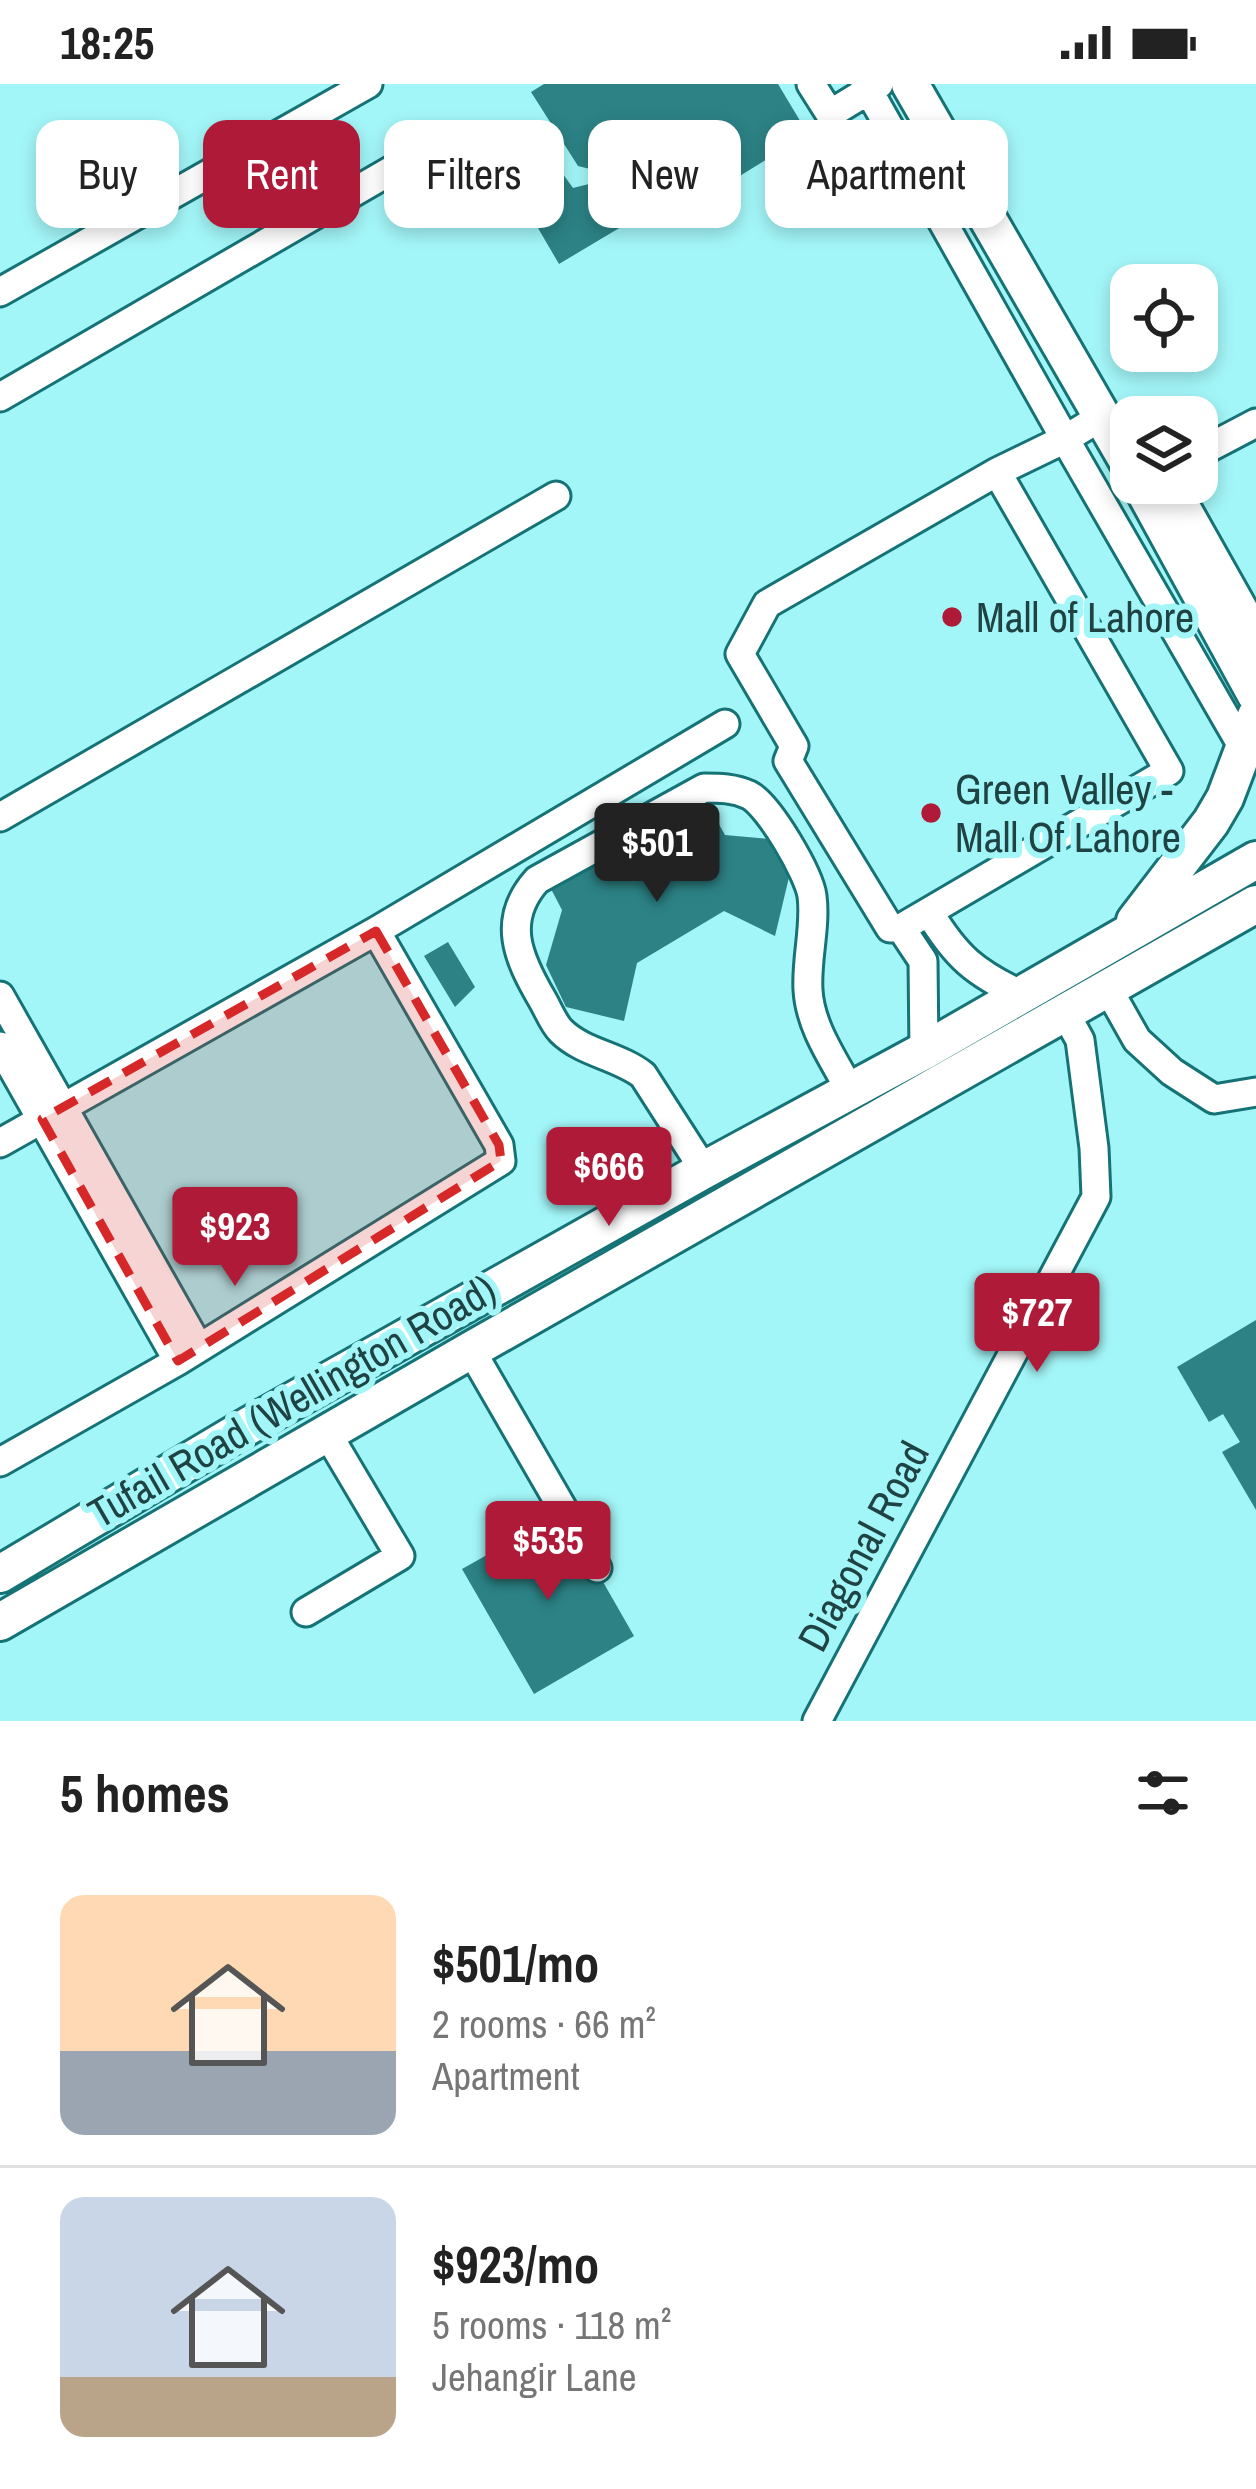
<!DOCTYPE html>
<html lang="en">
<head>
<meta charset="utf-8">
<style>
  :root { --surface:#fff; --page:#f6f6f6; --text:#222; --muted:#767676; --line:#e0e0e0; --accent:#af1a38 }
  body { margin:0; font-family:"Archivo Narrow",sans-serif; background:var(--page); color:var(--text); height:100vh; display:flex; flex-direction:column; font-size:45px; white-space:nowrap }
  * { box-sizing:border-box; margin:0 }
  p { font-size:39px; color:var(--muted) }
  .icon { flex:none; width:66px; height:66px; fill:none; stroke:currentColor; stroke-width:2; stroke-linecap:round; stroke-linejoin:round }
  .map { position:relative; height:1637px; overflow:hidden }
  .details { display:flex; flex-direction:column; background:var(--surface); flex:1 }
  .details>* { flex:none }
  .banner { position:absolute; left:36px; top:36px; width:1185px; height:108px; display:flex; gap:24px }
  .fabs { position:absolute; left:1110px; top:180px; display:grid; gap:24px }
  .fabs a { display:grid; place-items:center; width:108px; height:108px; border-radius:24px; background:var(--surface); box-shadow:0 6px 18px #0003; font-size:60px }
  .price { position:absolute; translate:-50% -102px; padding:0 27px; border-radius:12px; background:var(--accent); color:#fff; font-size:39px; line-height:78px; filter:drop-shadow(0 3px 6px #0008) }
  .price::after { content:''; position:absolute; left:50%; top:72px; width:36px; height:27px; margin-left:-18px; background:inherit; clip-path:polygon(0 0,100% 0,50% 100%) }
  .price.on { background:#222; color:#fff }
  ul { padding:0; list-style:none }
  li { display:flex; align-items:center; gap:36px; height:300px; padding:0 60px }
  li+li { border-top:3px solid var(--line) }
  li span { display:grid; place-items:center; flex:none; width:336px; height:240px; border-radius:24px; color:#555 }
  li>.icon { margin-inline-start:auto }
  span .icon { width:144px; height:144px; fill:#fffc; stroke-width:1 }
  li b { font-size:51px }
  h2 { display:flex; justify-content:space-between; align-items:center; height:144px; padding:0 60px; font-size:51px }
  .tag { padding:0 42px; border-radius:24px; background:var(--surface); box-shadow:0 6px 18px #0003; font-size:42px; line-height:108px }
  .tag.on { background:var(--accent); color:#fff }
  .status { display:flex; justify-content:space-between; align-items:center; height:84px; padding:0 60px; background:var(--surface); direction:ltr }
  .status svg { height:33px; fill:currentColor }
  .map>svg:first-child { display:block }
  .building { fill:#2c8285 }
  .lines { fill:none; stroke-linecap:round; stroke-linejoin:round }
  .minor-casing { stroke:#157275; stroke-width:33 }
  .major-casing { stroke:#157275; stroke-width:42 }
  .minor { stroke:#fff; stroke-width:27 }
  .major { stroke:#fff; stroke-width:36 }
  .marked { fill:#d62828; fill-opacity:0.2; stroke:#d62828; stroke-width:9; stroke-dasharray:24 15; stroke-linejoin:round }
  .poi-dot { fill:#af1a38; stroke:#a3f6f8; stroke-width:4.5 }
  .labels { text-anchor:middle; stroke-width:12; stroke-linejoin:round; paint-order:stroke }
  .poi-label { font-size:42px; fill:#1f4243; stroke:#a3f6f8; text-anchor:start }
  .street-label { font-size:42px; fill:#1f4243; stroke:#a3f6f8 }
</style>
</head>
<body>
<div class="status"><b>18:25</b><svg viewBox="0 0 49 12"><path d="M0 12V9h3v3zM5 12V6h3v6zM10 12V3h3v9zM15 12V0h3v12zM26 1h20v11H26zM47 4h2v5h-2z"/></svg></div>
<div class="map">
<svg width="1256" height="1637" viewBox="0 0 1256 1637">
  <rect width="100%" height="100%" fill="#a3f6f8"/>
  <path class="building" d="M 544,0 L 778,0 L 808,50 L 691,122 L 662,76 L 650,84 L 639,65 L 602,88 L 578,82 L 531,8 Z
    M 532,47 L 573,104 L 589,100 L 621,143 L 559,180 L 507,91 L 516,84 L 508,72 Z
    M 707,719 L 725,751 L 769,755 L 790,789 L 775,852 L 724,827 L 637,879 L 624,937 L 566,923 L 546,881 L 562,826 L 551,805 Z
    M 448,858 L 475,903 L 455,923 L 424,872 Z
    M 1256,1236 L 1256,1426 L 1222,1368 L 1240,1358 L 1223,1330 L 1209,1338 L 1177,1283 Z
    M 563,1428 L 634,1552 L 534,1610 L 462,1485 Z"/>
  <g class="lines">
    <defs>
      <path id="minor" d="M 811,0 L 830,30 L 879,0
        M 865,0 L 1065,355 L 1245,667
        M 0,208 L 368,0
        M 0,313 L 430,64
        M 1197,370 L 1256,339
        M 0,733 L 556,412
        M 929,828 C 956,873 975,889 1022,911
        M 901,844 L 1169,687 L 997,388
        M 1107,903 L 1137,956 L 1172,988 L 1214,1015 L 1256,1008
        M 0,912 L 199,1264
        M 0,962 L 178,1277
        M 924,967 L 923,877 L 901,844 L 890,844 L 788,677 L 794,662 L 740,570 L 767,520 L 997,388 L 1065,355 L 1103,332
        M 0,1059 L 376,847 L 725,640
        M 704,1086 L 643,991 C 619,972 583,969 561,947 C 553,939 548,925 542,915 C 518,874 501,836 537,796 L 704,704 C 719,704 734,704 749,711 C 769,721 809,790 812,812 C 816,843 806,875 808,906 C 810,943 834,976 851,1008
        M 471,1266 L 597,1484
        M 0,1378 L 178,1277 L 501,1077 L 499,1061 L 376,847
        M 306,1528 L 400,1472 L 327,1349
        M 817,1637 L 1096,1113 L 1094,1064 L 1080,956 L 1064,927"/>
      <path id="major" d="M 910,0 L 1131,383
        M 1140,399 L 1256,611
        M 1184,428 L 1256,556
        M 1135,837 L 1211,738 L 1225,714 L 1256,632
        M 0,1490 L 250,1341 L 704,1086 L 924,967 L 1256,776
        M 0,1538 L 471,1266 L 1256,820"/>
    </defs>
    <use href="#minor" class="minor-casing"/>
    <use href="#major" class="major-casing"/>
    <use href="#minor" class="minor"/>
    <use href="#major" class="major"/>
  </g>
  <path class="marked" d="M 376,847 L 499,1061 L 501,1077 L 178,1277 L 42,1035 Z"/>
  <g class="poi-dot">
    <circle cx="952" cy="533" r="12"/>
    <circle cx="931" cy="729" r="12"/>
  </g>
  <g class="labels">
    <g class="poi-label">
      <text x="976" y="548">Mall of Lahore</text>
      <text x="955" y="720">Green Valley -<tspan x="955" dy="48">Mall Of Lahore</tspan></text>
    </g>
    <g class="street-label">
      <text transform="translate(292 1317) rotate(-30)" y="15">Tufail Road (Wellington Road)</text>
      <text transform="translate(863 1462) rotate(-62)" y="15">Diagonal Road</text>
    </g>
  </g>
</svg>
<div class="fabs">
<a><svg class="icon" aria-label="locate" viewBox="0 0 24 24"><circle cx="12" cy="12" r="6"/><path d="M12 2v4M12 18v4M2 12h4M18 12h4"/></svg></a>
<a><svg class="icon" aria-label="layers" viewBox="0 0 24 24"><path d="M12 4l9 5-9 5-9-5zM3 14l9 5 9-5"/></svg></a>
</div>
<b class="price on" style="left:657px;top:821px">$501</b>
<b class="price" style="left:609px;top:1145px">$666</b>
<b class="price" style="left:235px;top:1205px">$923</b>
<b class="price" style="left:1037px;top:1291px">$727</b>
<b class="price" style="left:548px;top:1519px">$535</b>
<div class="banner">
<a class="tag">Buy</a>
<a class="tag on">Rent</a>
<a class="tag">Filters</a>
<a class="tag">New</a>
<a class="tag">Apartment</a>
</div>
</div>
<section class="details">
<h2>5 homes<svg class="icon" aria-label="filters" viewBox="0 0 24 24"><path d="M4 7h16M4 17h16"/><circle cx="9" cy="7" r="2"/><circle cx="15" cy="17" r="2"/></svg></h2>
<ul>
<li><span style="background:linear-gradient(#ffd9b3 65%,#9aa5b1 0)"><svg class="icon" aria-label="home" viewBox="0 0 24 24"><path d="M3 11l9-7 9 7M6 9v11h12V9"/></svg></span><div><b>$501/mo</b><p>2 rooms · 66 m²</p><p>Apartment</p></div></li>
<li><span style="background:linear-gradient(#c9d6e8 75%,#b9a48a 0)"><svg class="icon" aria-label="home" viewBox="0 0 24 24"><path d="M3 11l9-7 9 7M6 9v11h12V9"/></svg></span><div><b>$923/mo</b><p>5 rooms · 118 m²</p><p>Jehangir Lane</p></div></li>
</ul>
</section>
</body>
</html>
